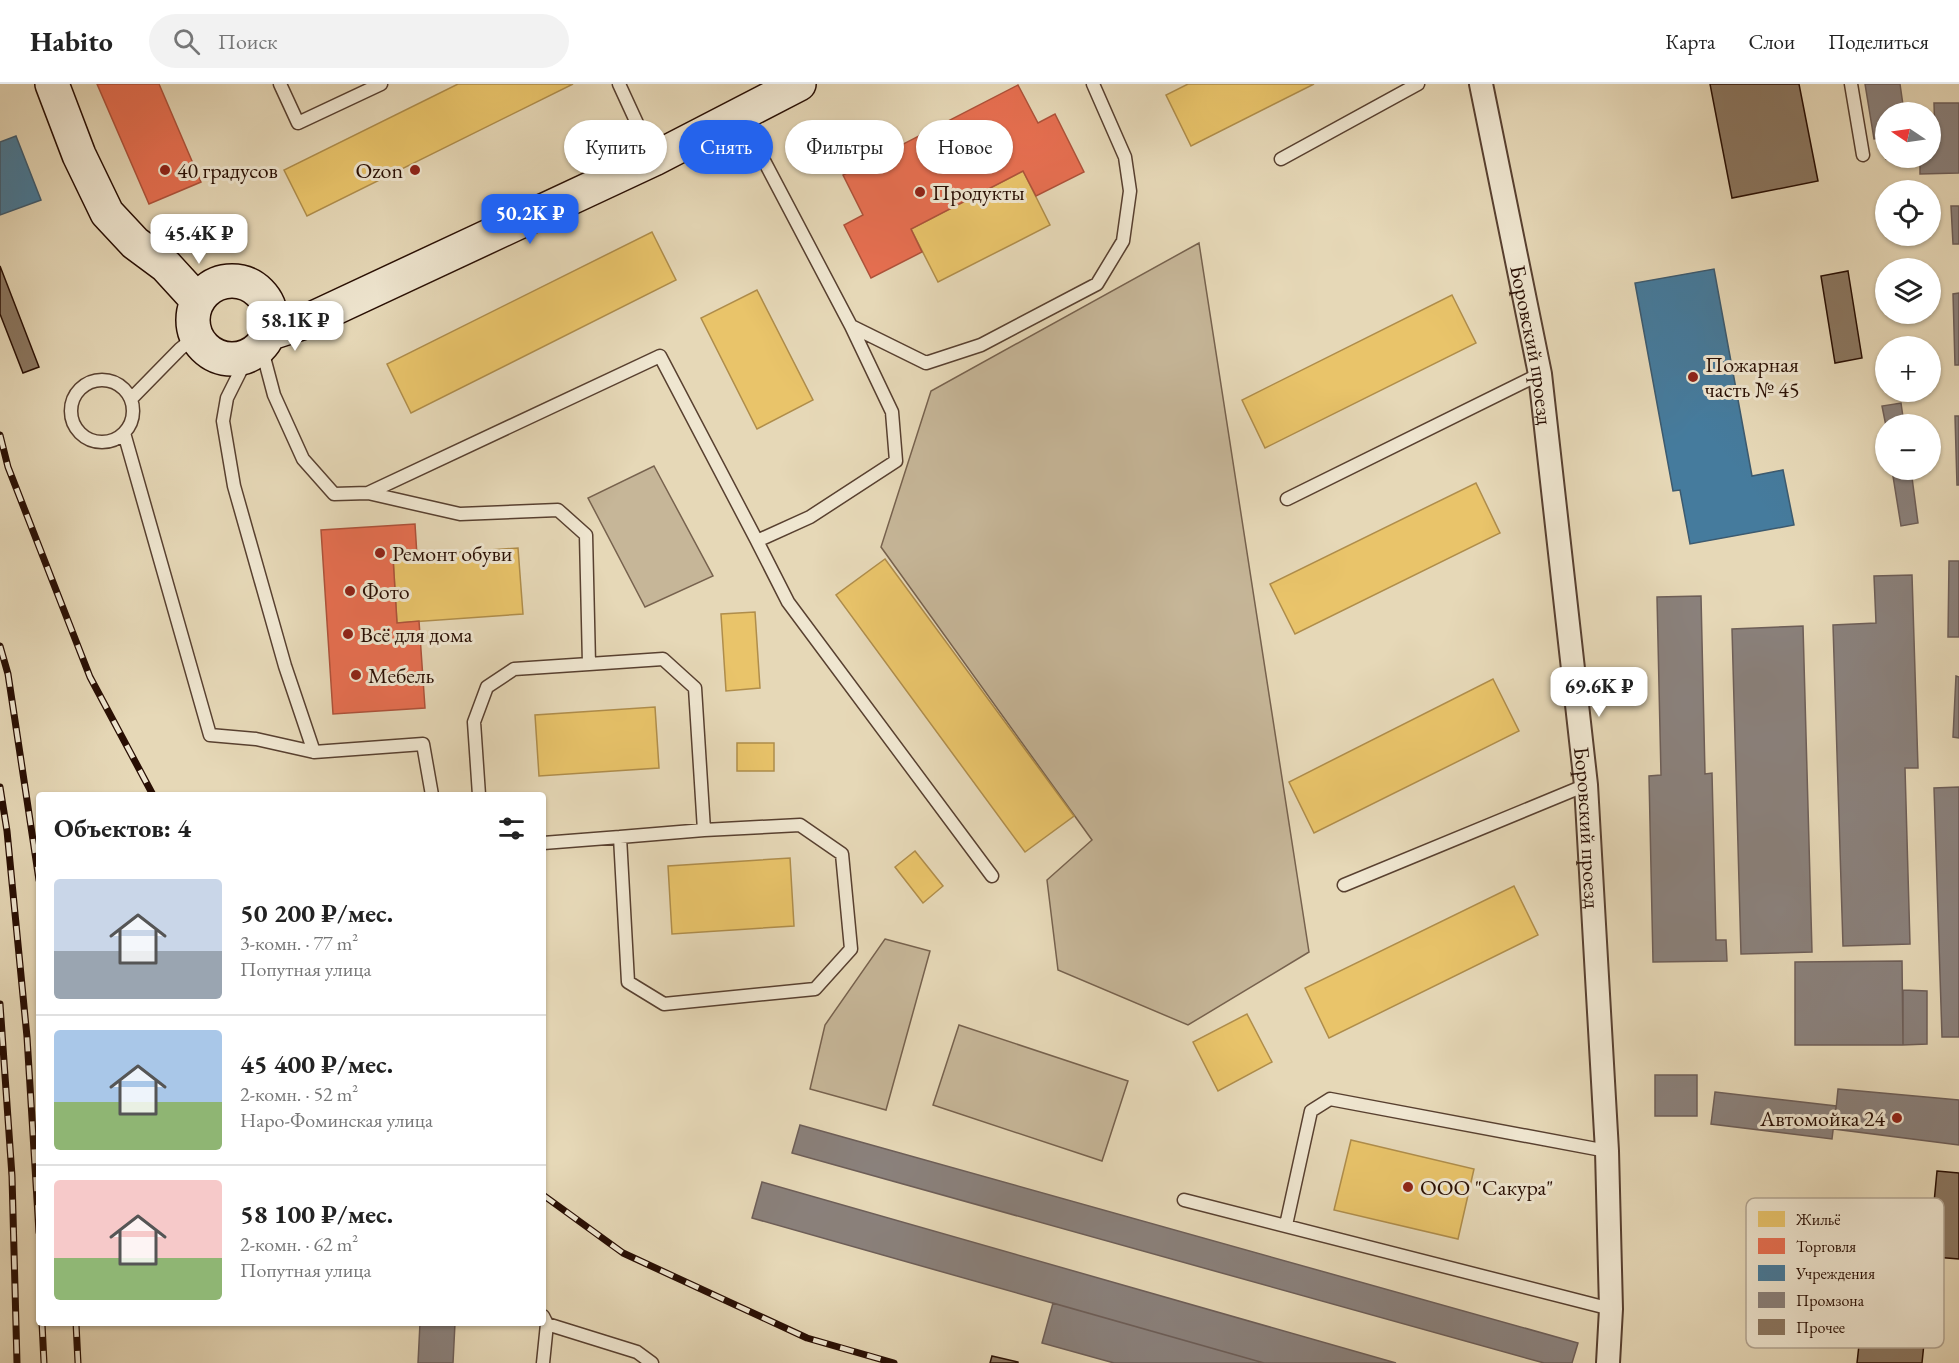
<!DOCTYPE html>
<html lang="ru">
<head>
<meta charset="utf-8">
<style>
  :root { --surface:#fff; --page:#f2f2f2; --text:#222; --muted:#767676; --line:#e0e0e0; --accent:#2563eb }
  body { margin:0; font-family:"EB Garamond",serif; background:var(--page); color:var(--text); height:100vh; display:flex; flex-direction:column; font-size:22px; white-space:nowrap }
  * { box-sizing:border-box; margin:0 }
  p { font-size:20px; color:var(--muted) }
  .icon { flex:none; width:33px; height:33px; fill:none; stroke:currentColor; stroke-width:2; stroke-linecap:round; stroke-linejoin:round }
  .map { position:relative; flex:1; overflow:hidden }
  .side { position:absolute; left:36px; top:708px; width:510px; height:534px; display:flex; flex-direction:column; background:var(--surface); border-radius:6px; box-shadow:0 2px 4px #0004 }
  .side>* { flex:none }
  .top-card { position:absolute; left:564px; top:36px; width:570px; height:54px; display:flex; gap:12px }
  .needle { width:39px; rotate:283deg }
  .buttons { position:absolute; left:1875px; top:18px; display:grid; gap:12px }
  .buttons a { display:grid; place-items:center; width:66px; height:66px; border-radius:50%; background:var(--surface); box-shadow:0 2px 4px #0004; font-size:30px }
  .price { position:absolute; translate:-50% -51px; padding:0 14px; border-radius:12px; background:#fff; color:#222; font-size:20px; line-height:39px; filter:drop-shadow(0 2px 3px #0008) }
  .price::after { content:''; position:absolute; left:50%; top:36px; width:18px; height:14px; margin-left:-9px; background:inherit; clip-path:polygon(0 0,100% 0,50% 100%) }
  .price.selected { background:var(--accent); color:#fff }
  ul { padding:0; list-style:none }
  li { display:flex; align-items:center; gap:18px; height:150px; padding:0 18px }
  li+li { border-top:2px solid var(--line) }
  li span { display:grid; place-items:center; flex:none; width:168px; height:120px; border-radius:6px; color:#555 }
  li>.icon { margin-inline-start:auto }
  span .icon { width:72px; height:72px; fill:#fffc; stroke-width:1 }
  li b { font-size:26px }
  h2 { display:flex; justify-content:space-between; align-items:center; height:72px; padding:0 18px; font-size:26px }
  .tag { padding:0 21px; border-radius:27px; background:var(--surface); box-shadow:0 2px 4px #0004; font-size:21px; line-height:54px }
  .tag.selected { background:var(--accent); color:#fff }
  header { display:flex; align-items:center; gap:36px; box-sizing:border-box; height:84px; padding:0 30px; background:var(--surface); border-bottom:2px solid var(--line) }
  header strong { font-size:28px }
  nav { display:flex; gap:33px; margin-inline-start:auto; font-size:21px }
  .search { width:420px; height:54px; background:var(--page); display:flex; align-items:center; gap:15px; box-sizing:border-box; padding:0 21px; border-radius:33px; color:var(--muted); font-size:22px }
  .map>svg:first-child { display:block }
  .green { fill:#c6b698; stroke:#77624e; stroke-width:1.5 }
  .homes { fill:#e9c46a; stroke:#af8d4b; stroke-width:1.5 }
  .shops { fill:#e76f51; stroke:#ae523a; stroke-width:1.5 }
  .public { fill:#457b9d; stroke:#3c5a6f; stroke-width:1.5 }
  .industry { fill:#8a817c; stroke:#6d5e58; stroke-width:1.5 }
  .building { fill:#8b7761; stroke:#280e03; stroke-width:1.5 }
  .lines { fill:none; stroke-linecap:round; stroke-linejoin:round }
  .lane-casing { stroke:#584030; stroke-width:15 }
  .street-casing { stroke:#584030; stroke-width:26 }
  .secondary-casing { stroke:#280e03; stroke-width:36 }
  .lane { stroke:#efe6d0; stroke-width:12 }
  .street { stroke:#efe6d0; stroke-width:22 }
  .secondary { stroke:#efe6d0; stroke-width:33 }
  .rail-casing { stroke:#280e03; stroke-width:7 }
  .rail { stroke:#efe6d0; stroke-width:4.5; stroke-dasharray:14; stroke-linecap:butt }
  .poi-dot { fill:#8f2418; stroke:#efe6d0; stroke-width:2 }
  .labels { text-anchor:middle; stroke-width:6; stroke-linejoin:round; paint-order:stroke }
  .poi-label { font-size:22px; fill:#280e03; stroke:#efe6d0; text-anchor:start }
  .street-label { font-size:22px; fill:#280e03; stroke:#efe6d0 }
  .key { fill:#efe6d0; stroke:#b3a592; stroke-width:1.5 }
  .key-label { font-size:16px; fill:#280e03 }
</style>
</head>
<body>
<header>
<strong>Habito</strong>
<div class="search"><svg class="icon" aria-label="search" viewBox="0 0 24 24"><circle cx="10" cy="10" r="6"/><path d="M15 15l6 6"/></svg>Поиск</div>
<nav><a>Карта</a><a>Слои</a><a>Поделиться</a></nav>
</header>
<div class="map">
<svg width="1959" height="1279" viewBox="0 0 1959 1279">
  <rect width="100%" height="100%" fill="#e6d8b7"/>
  <filter id="stains"><feTurbulence type="fractalNoise" baseFrequency=".00333" numOctaves="4"/><feColorMatrix values="0 0 0 0 .2 0 0 0 0 .09 0 0 0 0 .02 0 0 0 .5 -.17"/></filter>
  <radialGradient id="worn" r=".72"><stop offset=".6" stop-color="#630" stop-opacity="0"/><stop offset="1" stop-color="#630" stop-opacity=".3"/></radialGradient>
  <path class="green" d="M 1199,159 L 1309,868 L 1188,941 L 1058,886 L 1047,796 L 1092,756 L 881,463 L 931,307 Z
    M 654,382 L 713,492 L 645,523 L 588,414 Z
    M 885,855 L 930,867 L 886,1026 L 810,1005 L 825,941 Z
    M 959,941 L 1128,997 L 1102,1077 L 933,1021 Z"/>
  <path class="homes" d="M 458,0 L 573,0 L 307,132 L 284,86 Z
    M 1188,0 L 1314,0 L 1191,62 L 1166,11 Z
    M 1023,87 L 1050,141 L 938,198 L 911,145 Z
    M 652,148 L 676,196 L 411,329 L 387,280 Z
    M 757,206 L 813,316 L 757,345 L 701,234 Z
    M 1452,211 L 1476,259 L 1265,364 L 1242,316 Z
    M 1476,399 L 1500,449 L 1295,550 L 1270,500 Z
    M 518,464 L 523,530 L 397,539 L 393,473 Z
    M 885,475 L 1074,732 L 1025,768 L 836,511 Z
    M 755,528 L 760,604 L 726,607 L 721,530 Z
    M 1493,595 L 1519,647 L 1314,749 L 1289,698 Z
    M 655,623 L 659,684 L 539,692 L 535,631 Z
    M 737,659 L 774,659 L 774,687 L 737,687 Z
    M 915,767 L 943,802 L 923,819 L 895,783 Z
    M 790,774 L 794,842 L 672,850 L 668,782 Z
    M 1514,802 L 1538,851 L 1329,954 L 1305,904 Z
    M 1247,930 L 1272,978 L 1218,1007 L 1193,958 Z
    M 1351,1056 L 1474,1085 L 1458,1155 L 1334,1126 Z"/>
  <path class="shops" d="M 97,0 L 159,0 L 201,98 L 149,120 Z
    M 1018,1 L 1038,39 L 1055,30 L 1084,88 L 1036,112 L 1023,87 L 911,145 L 922,168 L 871,194 L 844,141 L 863,131 L 843,91 Z
    M 415,440 L 417,472 L 393,473 L 397,539 L 419,537 L 425,624 L 333,630 L 321,446 Z"/>
  <path class="public" d="M 16,52 L 41,116 L 0,131 L 0,58 Z
    M 1714,185 L 1752,392 L 1783,386 L 1794,441 L 1690,460 L 1680,406 L 1673,407 L 1635,199 Z"/>
  <path class="industry" d="M 1865,0 L 1900,0 L 1904,28 L 1886,28 L 1886,53 L 1874,55 Z
    M 1934,19 L 1959,19 L 1959,89 L 1920,90 L 1920,80 L 1900,81 L 1900,75 L 1886,75 L 1886,74 L 1930,74 L 1930,53 L 1935,53 Z
    M 1951,122 L 1959,122 L 1959,160 L 1953,160 Z
    M 1959,209 L 1959,281 L 1955,281 L 1953,210 Z
    M 1901,319 L 1904,340 L 1886,340 L 1886,342 L 1882,322 Z
    M 1955,332 L 1959,332 L 1959,401 L 1957,401 Z
    M 1892,386 L 1911,386 L 1918,439 L 1901,442 Z
    M 1949,477 L 1959,477 L 1959,553 L 1948,553 Z
    M 1912,491 L 1918,684 L 1905,684 L 1910,860 L 1843,862 L 1833,541 L 1876,539 L 1874,492 Z
    M 1701,512 L 1705,690 L 1712,689 L 1716,856 L 1726,856 L 1727,877 L 1653,878 L 1649,692 L 1661,691 L 1657,513 Z
    M 1803,542 L 1812,868 L 1741,870 L 1732,545 Z
    M 1956,592 L 1959,593 L 1959,654 L 1953,653 Z
    M 1959,703 L 1959,953 L 1942,953 L 1934,704 Z
    M 1902,877 L 1903,961 L 1795,961 L 1795,878 Z
    M 1903,906 L 1927,907 L 1927,960 L 1903,961 Z
    M 1655,991 L 1697,991 L 1697,1032 L 1655,1032 Z
    M 1838,1005 L 1959,1016 L 1959,1061 L 1834,1045 Z
    M 1715,1008 L 1836,1022 L 1832,1055 L 1711,1040 Z
    M 800,1041 L 1578,1259 L 1572,1279 L 1544,1279 L 792,1069 Z
    M 762,1098 L 1396,1279 L 1264,1279 L 752,1134 Z
    M 1053,1219 L 1264,1279 L 1114,1279 L 1042,1259 Z
    M 420,1239 L 455,1239 L 453,1279 L 418,1279 Z"/>
  <path class="building" d="M 1710,0 L 1799,0 L 1818,97 L 1732,114 Z
    M 0,182 L 39,283 L 23,289 L 0,230 Z
    M 1848,187 L 1862,274 L 1835,279 L 1821,192 Z
    M 1937,1087 L 1959,1089 L 1959,1175 L 1935,1173 L 1936,1162 L 1930,1161 Z
    M 1862,1234 L 1926,1240 L 1922,1279 L 1857,1279 Z
    M 992,1272 L 1018,1278 L 1018,1279 L 990,1279 Z"/>
  <g class="lines">
    <defs>
      <path id="lane" d="M 280,0 L 298,39 L 381,0
        M 619,0 L 653,74
        M 1851,0 L 1863,71
        M 1281,75 L 1418,0
        M 851,242 L 926,279 L 981,261 L 1097,200 L 1123,157 L 1130,107 L 1125,73 L 1093,0
        M 261,262 L 274,311 L 303,375 L 334,410 L 368,409 L 660,272 L 757,457 L 810,433 L 896,377 L 892,328 L 851,242 L 741,33
        M 248,272 L 227,314 L 223,337 L 234,402 L 285,582 L 314,668
        M71 327a31 31 0 1 1 62 0a31 31 0 1 1-62 0Z
        M 131,315 L 180,265 L 196,252
        M 124,349 L 210,651 L 256,655 L 314,668 L 423,660 L 432,711
        M 368,409 L 460,430 L 558,426 L 586,451 L 589,580 L 663,575 L 695,604 L 704,746 L 800,741 L 842,770 L 851,865 L 815,905 L 664,920 L 628,898 L 620,753 L 704,746
        M 1287,415 L 1540,290
        M 757,457 L 788,518 L 992,792
        M 479,711 L 474,638 L 487,603 L 514,585 L 589,580
        M 543,759 L 620,753
        M 1344,801 L 1586,701
        M 1184,1116 L 1611,1225
        M 1286,1141 L 1311,1027 L 1330,1015 L 1607,1067
        M 547,1240 L 637,1268 L 652,1279
        M 543,1279 L 547,1240 L 543,1232"/>
      <g id="street">
        <path id="s1" d="M 1481,0 L 1540,290 L 1586,701 L 1607,1067 L 1611,1225 L 1608,1279"/>
      </g>
      <path id="secondary" d="M 52,0 L 79,71 L 107,129 L 135,159 L 166,182 L 198,217
        M193 236a39 39 0 1 1 78 0a39 39 0 1 1-78 0Z
        M 268,250 L 305,238 L 654,75 L 799,0"/>
    </defs>
    <use href="#lane" class="lane-casing"/>
    <use href="#street" class="street-casing"/>
    <use href="#secondary" class="secondary-casing"/>
    <use href="#lane" class="lane"/>
    <use href="#street" class="street"/>
    <use href="#secondary" class="secondary"/>
    <defs>
      <path id="rail" d="M 0,351 L 8,383 L 90,593 L 153,711
        M 0,562 L 8,590 L 39,796
        M 0,703 L 7,747 L 27,953 L 39,1148
        M 0,920 L 12,1092 L 17,1279
        M 543,1111 L 623,1169 L 807,1254 L 894,1279
        M 42,1239 L 44,1279
        M 76,1239 L 78,1279"/>
    </defs>
    <use href="#rail" class="rail-casing"/>
    <use href="#rail" class="rail"/>
  </g>
  <g class="poi-dot">
    <circle cx="165" cy="86" r="6"/>
    <circle cx="415" cy="86" r="6"/>
    <circle cx="920" cy="108" r="6"/>
    <circle cx="1693" cy="293" r="6"/>
    <circle cx="380" cy="469" r="6"/>
    <circle cx="350" cy="507" r="6"/>
    <circle cx="348" cy="550" r="6"/>
    <circle cx="356" cy="591" r="6"/>
    <circle cx="1897" cy="1034" r="6"/>
    <circle cx="1408" cy="1103" r="6"/>
  </g>
  <g class="labels">
    <g class="poi-label">
      <text x="177" y="94">40 градусов</text>
      <text x="403" y="94" text-anchor="end">Ozon</text>
      <text x="932" y="116">Продукты</text>
      <text x="1705" y="288">Пожарная<tspan x="1705" dy="25">часть № 45</tspan></text>
      <text x="392" y="477">Ремонт обуви</text>
      <text x="362" y="515">Фото</text>
      <text x="360" y="558">Всё для дома</text>
      <text x="368" y="599">Мебель</text>
      <text x="1885" y="1042" text-anchor="end">Автомойка 24</text>
      <text x="1420" y="1111">ООО "Сакура"</text>
    </g>
    <g class="street-label">
      <text dy="8" stroke="none"><textPath href="#s1" startOffset="266">Боровский проезд</textPath></text>
      <text dy="8" stroke="none"><textPath href="#s1" startOffset="752">Боровский проезд</textPath></text>
    </g>
  </g>
  <rect x="1746" y="1114" width="198" height="150" rx="9" class="key"/>
  <rect x="1758" y="1127" width="27" height="16" fill="#e9c46a"/>
  <rect x="1758" y="1154" width="27" height="16" fill="#e76f51"/>
  <rect x="1758" y="1181" width="27" height="16" fill="#457b9d"/>
  <rect x="1758" y="1208" width="27" height="16" fill="#8a817c"/>
  <rect x="1758" y="1235" width="27" height="16" fill="#8b7761"/>
  <g class="key-label">
    <text x="1796" y="1141">Жильё</text>
    <text x="1796" y="1168">Торговля</text>
    <text x="1796" y="1195">Учреждения</text>
    <text x="1796" y="1222">Промзона</text>
    <text x="1796" y="1249">Прочее</text>
  </g>
  <rect width="100%" height="100%" filter="url(#stains)"/>
  <rect width="100%" height="100%" fill="url(#worn)"/>
</svg>
<div class="buttons">
<a><svg class="needle" viewBox="-14 -14 28 28"><path d="M0-13l5 13h-10z" fill="#e53935"/><path d="M0 13l5-13h-10z" fill="#767676"/></svg></a>
<a><svg class="icon" aria-label="locate" viewBox="0 0 24 24"><circle cx="12" cy="12" r="6"/><path d="M12 2v4M12 18v4M2 12h4M18 12h4"/></svg></a>
<a><svg class="icon" aria-label="layers" viewBox="0 0 24 24"><path d="M12 4l9 5-9 5-9-5zM3 14l9 5 9-5"/></svg></a>
<a>+</a>
<a>−</a>
</div>
<b class="price selected" style="left:530px;top:161px">50.2K ₽</b>
<b class="price" style="left:199px;top:181px">45.4K ₽</b>
<b class="price" style="left:295px;top:268px">58.1K ₽</b>
<b class="price" style="left:1599px;top:634px">69.6K ₽</b>
<div class="top-card">
<a class="tag">Купить</a>
<a class="tag selected">Снять</a>
<a class="tag">Фильтры</a>
<a class="tag">Новое</a>
</div>
<section class="side">
<h2>Объектов: 4<svg class="icon" aria-label="filters" viewBox="0 0 24 24"><path d="M4 7h16M4 17h16"/><circle cx="9" cy="7" r="2"/><circle cx="15" cy="17" r="2"/></svg></h2>
<ul>
<li><span style="background:linear-gradient(#c9d6e8 60%,#9aa5b1 0)"><svg class="icon" aria-label="home" viewBox="0 0 24 24"><path d="M3 11l9-7 9 7M6 9v11h12V9"/></svg></span><div><b>50 200 ₽/мес.</b><p>3-комн. · 77 m²</p><p>Попутная улица</p></div></li>
<li><span style="background:linear-gradient(#a9c7e8 60%,#8fb573 0)"><svg class="icon" aria-label="home" viewBox="0 0 24 24"><path d="M3 11l9-7 9 7M6 9v11h12V9"/></svg></span><div><b>45 400 ₽/мес.</b><p>2-комн. · 52 m²</p><p>Наро-Фоминская улица</p></div></li>
<li><span style="background:linear-gradient(#f6c9c9 65%,#8fb573 0)"><svg class="icon" aria-label="home" viewBox="0 0 24 24"><path d="M3 11l9-7 9 7M6 9v11h12V9"/></svg></span><div><b>58 100 ₽/мес.</b><p>2-комн. · 62 m²</p><p>Попутная улица</p></div></li>
</ul>
</section>
</div>
</body>
</html>
